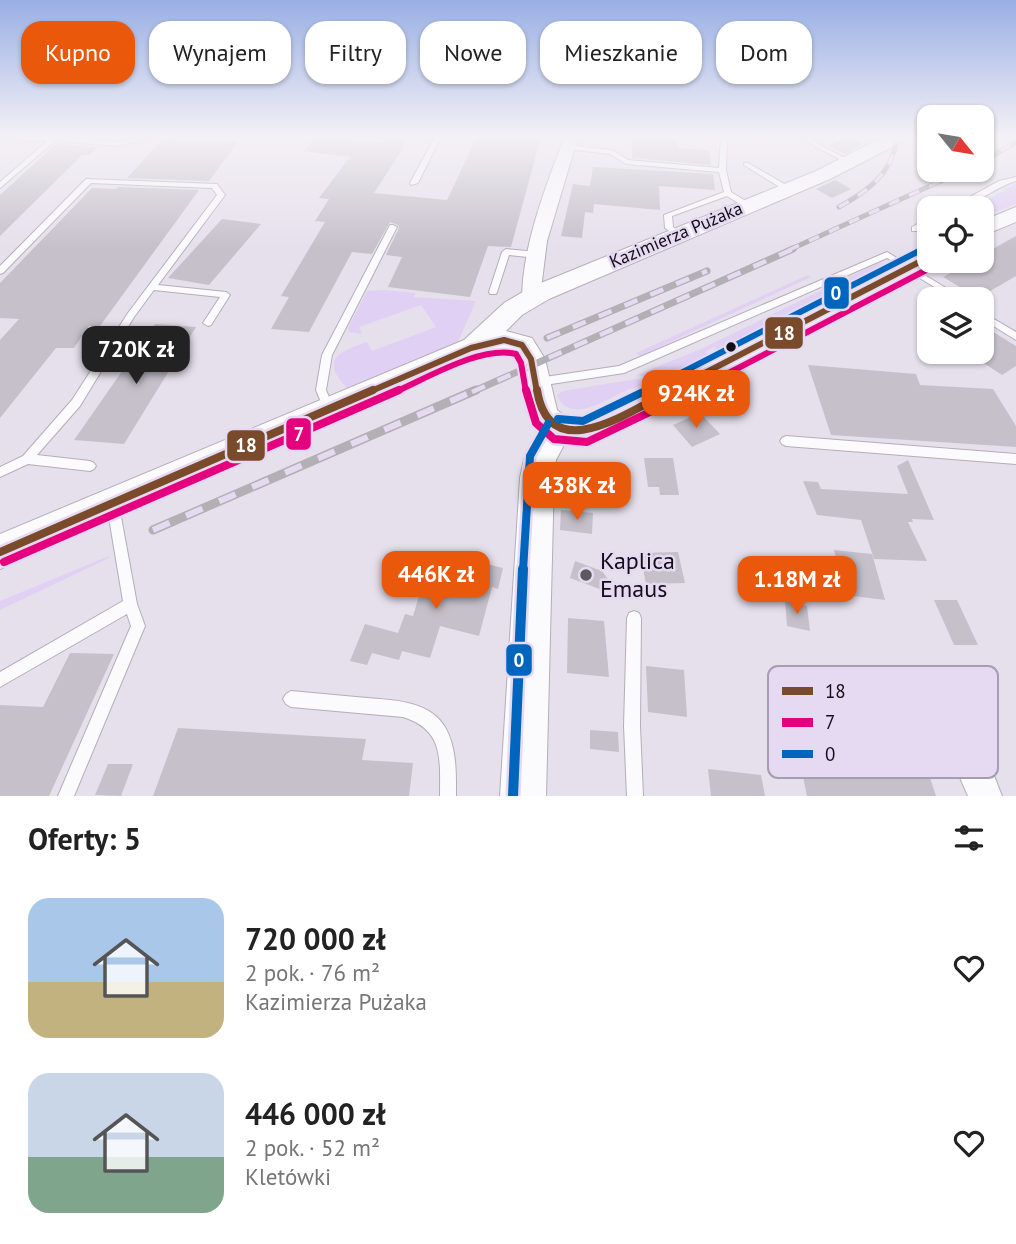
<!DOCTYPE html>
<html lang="pl">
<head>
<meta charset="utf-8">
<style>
  :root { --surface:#fff; --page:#f2f2f2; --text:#222; --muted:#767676; --accent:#ea580c }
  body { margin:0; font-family:"PT Sans",sans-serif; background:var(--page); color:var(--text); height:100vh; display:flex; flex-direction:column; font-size:26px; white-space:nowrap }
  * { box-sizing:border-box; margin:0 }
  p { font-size:23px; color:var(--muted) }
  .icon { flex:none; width:38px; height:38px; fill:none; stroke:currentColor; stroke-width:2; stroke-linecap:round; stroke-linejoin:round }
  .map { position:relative; height:796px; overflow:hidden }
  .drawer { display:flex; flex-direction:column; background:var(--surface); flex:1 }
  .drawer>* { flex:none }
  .hud { position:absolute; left:21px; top:21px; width:975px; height:63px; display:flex; gap:14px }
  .needle { width:46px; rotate:120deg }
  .tools { position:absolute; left:917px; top:105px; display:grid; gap:14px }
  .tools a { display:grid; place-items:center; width:77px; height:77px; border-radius:14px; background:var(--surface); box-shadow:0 2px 5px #0004; font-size:35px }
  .price { position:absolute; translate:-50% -60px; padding:0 16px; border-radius:14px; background:var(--accent); color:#fff; font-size:23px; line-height:46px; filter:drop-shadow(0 2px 4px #0008) }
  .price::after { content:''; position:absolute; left:50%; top:42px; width:21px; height:16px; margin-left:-10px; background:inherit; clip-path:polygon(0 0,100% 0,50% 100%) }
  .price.active { background:#222; color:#fff }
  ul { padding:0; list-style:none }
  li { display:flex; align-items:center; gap:21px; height:175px; padding:0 28px }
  li span { display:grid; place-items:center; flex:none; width:196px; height:140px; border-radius:21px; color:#555 }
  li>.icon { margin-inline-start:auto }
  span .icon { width:84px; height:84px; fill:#fffc; stroke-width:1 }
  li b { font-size:30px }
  h2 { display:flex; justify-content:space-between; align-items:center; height:84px; padding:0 28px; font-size:30px }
  .tag { padding:0 24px; border-radius:21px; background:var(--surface); box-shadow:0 2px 5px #0004; font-size:24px; line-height:63px }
  .tag.active { background:var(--accent); color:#fff }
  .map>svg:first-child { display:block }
  .green { fill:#e0d0f4 }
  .building { fill:#c5c0ca }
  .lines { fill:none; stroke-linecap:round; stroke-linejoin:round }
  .lane-casing { stroke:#b3aeb8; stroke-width:2 }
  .street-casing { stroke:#b3aeb8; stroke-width:2 }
  .secondary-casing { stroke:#b3aeb8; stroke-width:2 }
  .lane { fill:#fbfafc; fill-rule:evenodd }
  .street { fill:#fbfafc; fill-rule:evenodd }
  .secondary { fill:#fbfafc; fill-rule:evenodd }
  .rail-far2-casing { stroke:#b2b0b4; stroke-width:5 }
  .rail-far1-casing { stroke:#b2b0b4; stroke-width:7 }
  .rail-casing { stroke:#b2b0b4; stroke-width:9 }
  .rail-far2 { stroke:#e5daf2; stroke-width:3.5; stroke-dasharray:11; stroke-linecap:butt }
  .rail-far1 { stroke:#e5daf2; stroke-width:4.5; stroke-dasharray:14; stroke-linecap:butt }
  .rail { stroke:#e5daf2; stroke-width:6; stroke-dasharray:18; stroke-linecap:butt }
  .bus-1-far1-casing { stroke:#e5daf2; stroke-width:10 }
  .bus-1-casing { stroke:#e5daf2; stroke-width:13 }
  .bus-2-far1-casing { stroke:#e5daf2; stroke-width:10 }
  .bus-2-casing { stroke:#e5daf2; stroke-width:13 }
  .bus-3-far3-casing { stroke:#e5daf2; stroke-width:9 }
  .bus-3-far2-casing { stroke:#e5daf2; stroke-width:10 }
  .bus-3-far1-casing { stroke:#e5daf2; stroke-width:13 }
  .bus-3-casing { stroke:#e5daf2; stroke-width:15 }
  .bus-1-far1 { stroke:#7a4b2a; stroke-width:6 }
  .bus-1 { stroke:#7a4b2a; stroke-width:8 }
  .bus-2-far1 { stroke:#e5007d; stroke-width:6 }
  .bus-2 { stroke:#e5007d; stroke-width:8 }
  .bus-3-far3 { stroke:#0065bd; stroke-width:5 }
  .bus-3-far2 { stroke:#0065bd; stroke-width:6 }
  .bus-3-far1 { stroke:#0065bd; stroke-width:8 }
  .bus-3 { stroke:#0065bd; stroke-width:10 }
  .bus-dot { fill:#120f17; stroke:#e5daf2; stroke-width:2.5 }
  .poi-dot { fill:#5c5862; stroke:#e5daf2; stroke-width:2.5 }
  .labels { text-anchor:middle; stroke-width:5; stroke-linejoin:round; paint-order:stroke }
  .far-street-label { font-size:18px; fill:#120f17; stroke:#e5daf2 }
  .near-poi-label { font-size:24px; fill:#120f17; stroke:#e5daf2; text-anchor:start }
  .key { fill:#e5daf2; stroke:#a69db0; stroke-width:2 }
  .key-label { font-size:19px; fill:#120f17 }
  .line-badge { stroke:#e5daf2; stroke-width:2.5 }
  .badge-label { font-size:19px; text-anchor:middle; font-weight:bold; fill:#fff }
</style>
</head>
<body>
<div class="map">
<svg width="1016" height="796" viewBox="0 0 1016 796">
  <rect width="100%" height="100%" fill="#e6e0ec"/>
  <path class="green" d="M 1016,183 L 1016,204 L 982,216 L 982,208 L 974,208 Z
    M 878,263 L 888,264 L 718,350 L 714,347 L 705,352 L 709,356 L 659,380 L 637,375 L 701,349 Z
    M 808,275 L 811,277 L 640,356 L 636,353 Z
    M 385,290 L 415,293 L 414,297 L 476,301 L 457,344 L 347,388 C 319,359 340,351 367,342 L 372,351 L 436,327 L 421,305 L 359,327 L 362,334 L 349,332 L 348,328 L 367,291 Z
    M 637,379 L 651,383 C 644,385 637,387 630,389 C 609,397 571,427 557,395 L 563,391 Z
    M 109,556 L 109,558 L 0,610 L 0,601 Z"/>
  <path class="building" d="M 316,137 L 350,137 L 348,140 L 384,143 L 388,137 L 406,137 L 402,145 L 405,145 L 374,193 L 447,200 L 477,137 L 541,137 L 511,247 L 488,246 L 470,297 L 388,287 L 402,257 L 386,255 L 399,228 L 398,225 L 390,222 L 372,254 L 352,252 L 309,332 L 271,329 L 289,297 L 281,296 L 325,222 L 315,221 L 329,199 L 319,198 L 350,157 L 304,151 Z
    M 633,137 L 679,137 L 678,148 L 709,150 L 711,165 L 632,158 Z
    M 845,137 L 863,144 L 845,154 L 828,146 Z
    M 162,140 L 238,142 L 209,181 L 127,178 Z
    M 56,144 L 98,147 L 89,155 L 82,155 L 0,236 L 0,195 Z
    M 593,167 L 713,174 L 715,190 L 659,186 L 660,210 L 594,204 L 593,213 L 585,212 L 582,238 L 561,236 L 573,184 L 590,186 Z
    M 835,180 L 851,189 L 832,198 L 816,189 Z
    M 118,187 L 199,190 L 100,326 L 89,326 L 74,348 L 56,348 L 0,418 L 0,340 L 19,319 L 0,318 L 0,283 L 92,188 L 116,189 Z
    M 222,219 L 261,224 L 209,285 L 168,278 Z
    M 1016,236 L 1016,276 L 978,298 L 943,277 L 972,261 L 982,261 L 982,255 Z
    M 155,324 L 196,327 L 124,444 L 74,440 Z
    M 982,325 L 1016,346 L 1016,366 L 1002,375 L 982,362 Z
    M 808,365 L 916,374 L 920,385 L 993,389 L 1016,426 L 1016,447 L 831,435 Z
    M 700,413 L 720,434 L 692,447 L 673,425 Z
    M 644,458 L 673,458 L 679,495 L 660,495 L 659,487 L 648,487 Z
    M 908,460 L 934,520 L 912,519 L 913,522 L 908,522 L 927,561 L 874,559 L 861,520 L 817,515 L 803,481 L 818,482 L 821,489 L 908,494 L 897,466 Z
    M 561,510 L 593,513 L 592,534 L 560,530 Z
    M 834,550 L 872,554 L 885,600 L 845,595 L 841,578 L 835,578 L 831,561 L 837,562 Z
    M 678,552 L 685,583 L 646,584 L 640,553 Z
    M 462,558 L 503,568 L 498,589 L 492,587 L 479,636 L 440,626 L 430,658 L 402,651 L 399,660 L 372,653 L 367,665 L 350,661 L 365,624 L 398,633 L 405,614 L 413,616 L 430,560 L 460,565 Z
    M 575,561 L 602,571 L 608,579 L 605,591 L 570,578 Z
    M 743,562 L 792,571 L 796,596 L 745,587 Z
    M 934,600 L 957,600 L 978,645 L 954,645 Z
    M 785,601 L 807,606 L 810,631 L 787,626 Z
    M 568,618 L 604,621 L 609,677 L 567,673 Z
    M 70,653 L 114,654 L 49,796 L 0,796 L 0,705 L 43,707 Z
    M 646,666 L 684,670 L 687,717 L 648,712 Z
    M 178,728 L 366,739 L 362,760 L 413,763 L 409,796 L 153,796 Z
    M 590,730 L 618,732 L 619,752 L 590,749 Z
    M 796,743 L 923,756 L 936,796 L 807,796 Z
    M 108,764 L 133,764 L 121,796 L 95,795 Z
    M 708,769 L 761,775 L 765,796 L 711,796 Z"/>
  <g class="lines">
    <defs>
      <path id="lane" d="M 1,137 L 53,137 L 118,142 L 140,137 L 151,137 L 118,146 L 55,141 L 0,188 L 0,182 L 47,141 L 4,139 Z
        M 435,137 L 441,137 L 418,183 L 411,185 L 410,183 Z
        M 721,137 L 727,137 L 726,170 L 731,192 L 752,205 L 745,207 L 727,196 L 672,216 L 673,227 L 681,234 L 677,236 L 665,228 L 664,215 L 724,192 L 719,172 L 626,164 L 610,154 L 567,149 L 564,147 L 567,145 L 612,150 L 628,160 L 719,168 Z
        M 803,137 L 810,137 L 820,145 L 852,162 L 847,163 L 816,147 Z
        M 744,163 L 748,163 L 793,189 L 786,191 L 744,165 Z
        M 1016,177 L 1016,181 C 995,187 970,209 950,208 L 999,181 Z
        M 86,179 L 217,184 L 225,195 L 158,285 L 226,292 L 230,295 L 211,325 L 208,326 L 203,323 L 220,297 L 154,290 L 134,317 L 80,406 L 37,455 L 90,461 L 94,463 L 96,466 L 94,469 L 90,471 L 28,464 L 0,477 L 0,467 L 23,456 L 72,400 L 128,313 L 217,195 L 212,188 L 91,183 L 3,273 L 0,274 L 0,266 Z
        M 926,219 L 929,219 L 929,224 L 918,231 L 912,231 L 912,227 Z
        M 390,225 L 393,225 L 397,227 L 332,355 L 326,390 L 334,409 L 333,412 L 325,412 L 316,390 L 322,355 Z
        M 506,249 L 537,252 L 541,255 L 537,258 L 509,255 L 497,292 L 496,294 L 490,294 L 489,292 L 502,252 Z
        M 887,252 L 964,299 L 954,299 L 887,258 L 624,373 L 538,386 L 533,382 L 538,378 L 619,366 Z
        M 982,312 L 1016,332 L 1016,340 L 982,319 Z
        M 786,436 L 1016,454 L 1016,464 L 786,446 L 782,444 L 780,441 L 782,438 Z
        M 113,501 L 117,502 L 119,506 L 137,604 L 145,626 L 74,796 L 58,796 L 131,626 L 127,614 L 0,687 L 0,672 L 123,601 L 107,506 L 109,502 Z
        M 634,611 L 639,613 L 641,618 L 640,726 L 643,796 L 627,796 L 624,726 L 627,618 L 629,613 Z
        M 291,691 C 313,693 334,695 356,697 C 385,700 428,698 445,727 C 457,748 456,773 456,796 L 440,796 C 440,759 444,730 403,717 L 291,707 L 286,704 L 283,699 L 286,694 Z"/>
      <path id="street" d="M 564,137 L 578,137 L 547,241 L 540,297 L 531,303 L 522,297 C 523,243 546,187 564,137 Z
        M 802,701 C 842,703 937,698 965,724 C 984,743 992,772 1002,796 L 968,796 L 950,755 L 933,738 L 802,731 L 791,727 L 787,716 L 791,705 Z"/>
      <path id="secondary" d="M 883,137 L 906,137 L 904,141 L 830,179 L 549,299 L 522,315 L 506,331 L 532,338 L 545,359 L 557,410 L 566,417 L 583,419 L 686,371 L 921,252 L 929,250 L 929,261 L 938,261 L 706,387 L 596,441 L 585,445 L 565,443 L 556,460 L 554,478 L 546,796 L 500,796 L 520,478 L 524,459 L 539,431 C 517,410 528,376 513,352 L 504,350 L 478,356 L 0,569 L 0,534 L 464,340 L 504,303 L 531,287 L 816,171 Z
        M 1016,207 L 1016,222 L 982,236 L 982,221 Z"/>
    </defs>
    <use href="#lane" class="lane-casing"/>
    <use href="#street" class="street-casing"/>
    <use href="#secondary" class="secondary-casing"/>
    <use href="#lane" class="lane"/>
    <use href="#street" class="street"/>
    <use href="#secondary" class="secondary"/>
    <defs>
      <path id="rail-far2" d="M 982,162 L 1016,142
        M 839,207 C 868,191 893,173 897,137
        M 789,250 L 965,170"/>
      <path id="rail-far1" d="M 547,338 L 707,271
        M 472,392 L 793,249"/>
      <path id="rail" d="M 153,530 L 476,390"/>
    </defs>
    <use href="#rail-far2" class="rail-far2-casing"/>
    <use href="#rail-far1" class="rail-far1-casing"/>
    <use href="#rail" class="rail-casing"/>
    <use href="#rail-far2" class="rail-far2"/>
    <use href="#rail-far1" class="rail-far1"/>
    <use href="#rail" class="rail"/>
    <defs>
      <path id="bus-1-far1" d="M 369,392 L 471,348 L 504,340 L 522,345 L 531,359 L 537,392
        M 668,392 L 929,257"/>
      <path id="bus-1" d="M 537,390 C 550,469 630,411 672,390
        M 0,552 L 373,390"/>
      <path id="bus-2-far1" d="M 395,392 C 427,378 482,345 516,354 L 521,363 L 526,392
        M 692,392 L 934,266"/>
      <path id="bus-2" d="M 526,390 L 536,423 L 554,439 L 587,442 L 696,390
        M 4,562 L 399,390"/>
      <path id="bus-3-far3" d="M 920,250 L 924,248"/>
      <path id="bus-3-far2" d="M 644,392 L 923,249"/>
      <path id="bus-3-far1" d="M 558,419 L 583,421 L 647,390
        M 523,571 L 530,456 L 548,424"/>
      <path id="bus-3" d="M 513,796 L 523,569"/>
    </defs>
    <use href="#bus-1-far1" class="bus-1-far1-casing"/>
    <use href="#bus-1" class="bus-1-casing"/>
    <use href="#bus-2-far1" class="bus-2-far1-casing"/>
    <use href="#bus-2" class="bus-2-casing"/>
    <use href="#bus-3-far3" class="bus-3-far3-casing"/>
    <use href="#bus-3-far2" class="bus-3-far2-casing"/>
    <use href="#bus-3-far1" class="bus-3-far1-casing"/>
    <use href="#bus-3" class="bus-3-casing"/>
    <use href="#bus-1-far1" class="bus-1-far1"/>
    <use href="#bus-1" class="bus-1"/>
    <use href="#bus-2-far1" class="bus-2-far1"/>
    <use href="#bus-2" class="bus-2"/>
    <use href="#bus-3-far3" class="bus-3-far3"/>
    <use href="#bus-3-far2" class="bus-3-far2"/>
    <use href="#bus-3-far1" class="bus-3-far1"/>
    <use href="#bus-3" class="bus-3"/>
  </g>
  <linearGradient id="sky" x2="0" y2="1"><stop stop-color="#99afe4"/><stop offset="0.55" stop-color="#f4f1f6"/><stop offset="1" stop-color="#f4f1f6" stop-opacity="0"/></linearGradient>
  <rect width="1016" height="248" fill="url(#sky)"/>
  <circle class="bus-dot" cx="731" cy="347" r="6"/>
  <circle class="poi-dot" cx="586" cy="575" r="7"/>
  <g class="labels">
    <g class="far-street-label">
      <text transform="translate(676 235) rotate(-23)" y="6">Kazimierza Pużaka</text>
    </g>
    <g class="near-poi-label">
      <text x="600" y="569">Kaplica<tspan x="600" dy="28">Emaus</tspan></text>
    </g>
  </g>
  <rect x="768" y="666" width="230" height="112" rx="10" class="key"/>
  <rect x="782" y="687" width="31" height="8" fill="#7a4b2a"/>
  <rect x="782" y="718" width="31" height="9" fill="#e5007d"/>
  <rect x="782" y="750" width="31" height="8" fill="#0065bd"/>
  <g class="key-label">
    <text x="825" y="698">18</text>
    <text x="825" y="729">7</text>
    <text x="825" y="761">0</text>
  </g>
  <g class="line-badge">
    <rect x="823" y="276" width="27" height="34" rx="7" fill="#0065bd"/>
    <rect x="764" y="316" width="40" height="34" rx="7" fill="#7a4b2a"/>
    <rect x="285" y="417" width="27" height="34" rx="7" fill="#e5007d"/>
    <rect x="226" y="429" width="40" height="33" rx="7" fill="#7a4b2a"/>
    <rect x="505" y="643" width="28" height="34" rx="7" fill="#0065bd"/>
  </g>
  <g class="badge-label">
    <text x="836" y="300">0</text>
    <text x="784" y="340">18</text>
    <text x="299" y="441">7</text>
    <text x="246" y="452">18</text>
    <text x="519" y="667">0</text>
  </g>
</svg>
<div class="tools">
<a><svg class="needle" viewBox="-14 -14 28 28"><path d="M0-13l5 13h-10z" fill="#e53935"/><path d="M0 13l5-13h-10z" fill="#767676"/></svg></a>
<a><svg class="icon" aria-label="locate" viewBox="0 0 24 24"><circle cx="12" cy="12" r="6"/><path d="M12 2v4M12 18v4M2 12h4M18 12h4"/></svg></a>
<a><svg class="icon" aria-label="layers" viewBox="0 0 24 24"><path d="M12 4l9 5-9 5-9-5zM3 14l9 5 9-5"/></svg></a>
</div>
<b class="price active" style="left:136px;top:386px">720K zł</b>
<b class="price" style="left:696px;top:430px">924K zł</b>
<b class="price" style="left:577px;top:522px">438K zł</b>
<b class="price" style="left:436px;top:611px">446K zł</b>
<b class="price" style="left:797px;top:616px">1.18M zł</b>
<div class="hud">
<a class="tag active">Kupno</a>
<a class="tag">Wynajem</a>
<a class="tag">Filtry</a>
<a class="tag">Nowe</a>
<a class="tag">Mieszkanie</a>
<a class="tag">Dom</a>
</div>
</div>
<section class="drawer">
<h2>Oferty: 5<svg class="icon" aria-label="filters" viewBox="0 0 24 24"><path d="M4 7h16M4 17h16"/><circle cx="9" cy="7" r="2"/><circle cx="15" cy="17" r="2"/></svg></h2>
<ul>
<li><span style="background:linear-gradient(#a9c7e8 60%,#c2b280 0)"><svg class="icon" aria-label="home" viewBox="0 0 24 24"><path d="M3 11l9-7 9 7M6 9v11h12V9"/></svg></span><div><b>720 000 zł</b><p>2 pok. · 76 m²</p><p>Kazimierza Pużaka</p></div><svg class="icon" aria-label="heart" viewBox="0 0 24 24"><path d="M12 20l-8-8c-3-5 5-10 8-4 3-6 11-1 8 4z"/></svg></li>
<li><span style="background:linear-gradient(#c9d6e8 60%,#7fa58c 0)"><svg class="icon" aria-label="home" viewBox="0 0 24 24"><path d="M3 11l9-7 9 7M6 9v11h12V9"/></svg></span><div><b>446 000 zł</b><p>2 pok. · 52 m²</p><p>Kletówki</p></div><svg class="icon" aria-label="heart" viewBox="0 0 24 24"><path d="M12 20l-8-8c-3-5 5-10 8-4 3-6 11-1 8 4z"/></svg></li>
</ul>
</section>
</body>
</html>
